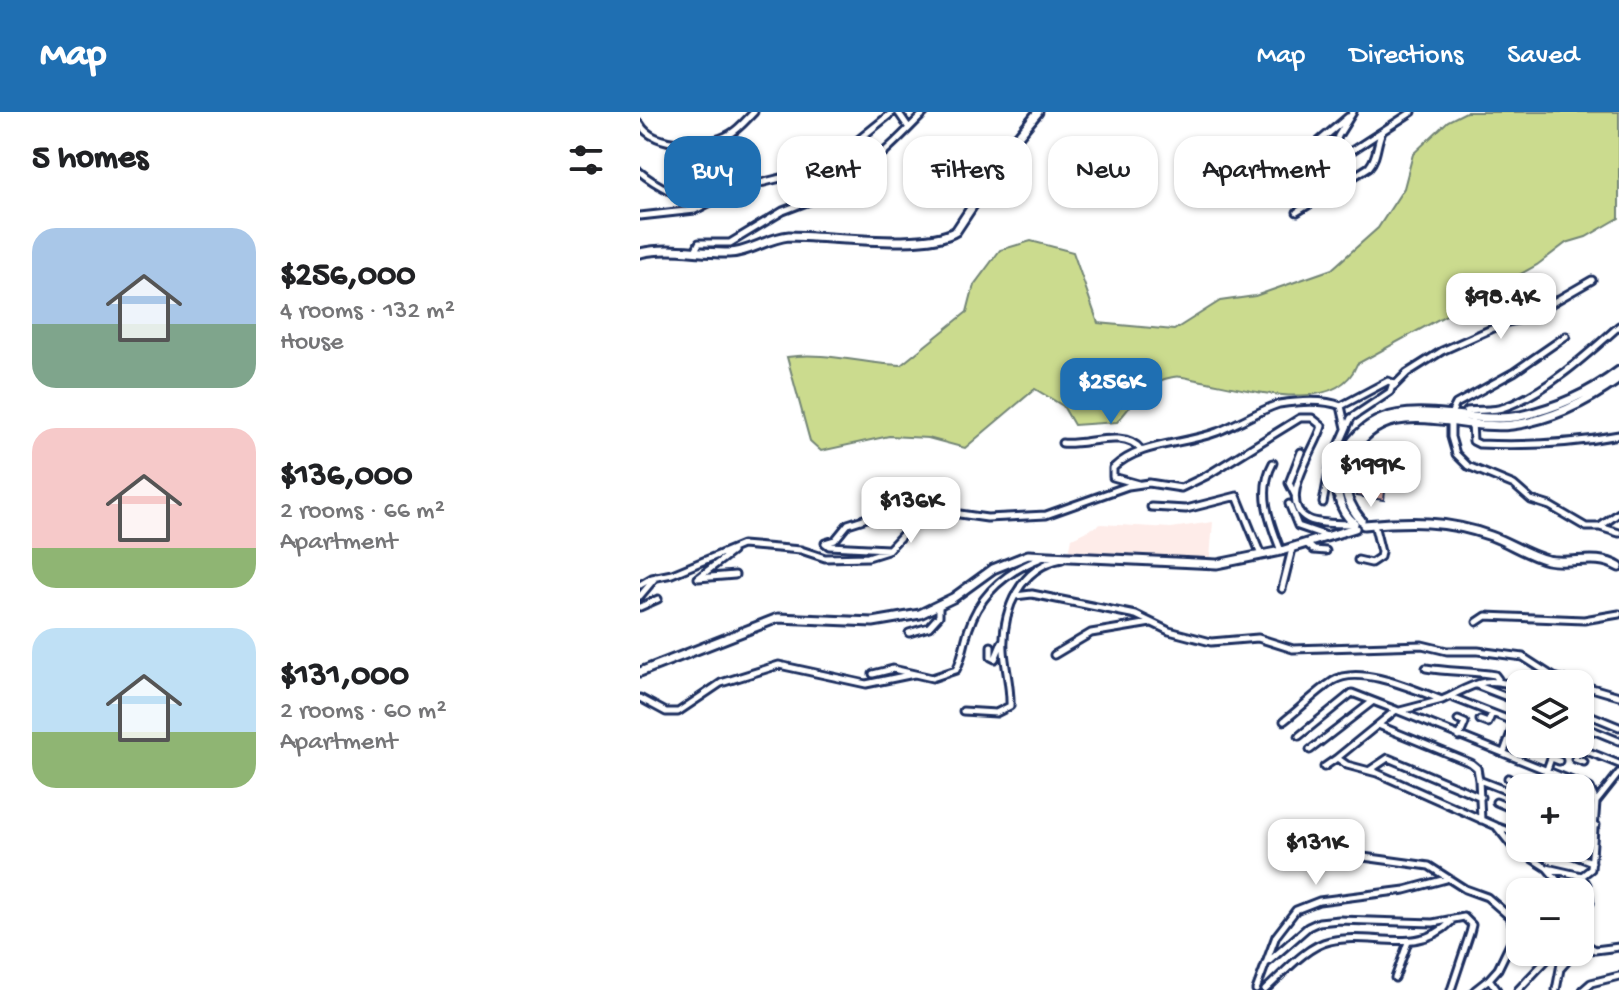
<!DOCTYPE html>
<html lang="en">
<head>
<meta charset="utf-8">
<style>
  :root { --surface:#fff; --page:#f2f2f2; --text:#202124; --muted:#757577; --accent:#1f6fb2 }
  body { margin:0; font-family:"Gochi Hand",sans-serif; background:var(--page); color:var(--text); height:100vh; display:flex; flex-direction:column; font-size:30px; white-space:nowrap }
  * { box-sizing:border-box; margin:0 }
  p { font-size:26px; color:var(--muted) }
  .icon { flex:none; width:44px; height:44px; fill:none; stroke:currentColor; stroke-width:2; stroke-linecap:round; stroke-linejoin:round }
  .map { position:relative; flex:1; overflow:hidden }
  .details { display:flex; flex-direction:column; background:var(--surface); width:640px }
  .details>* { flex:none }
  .banner { position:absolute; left:24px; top:24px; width:760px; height:72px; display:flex; gap:16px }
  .tools { position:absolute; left:866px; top:558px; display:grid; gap:16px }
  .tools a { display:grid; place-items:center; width:88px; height:88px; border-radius:16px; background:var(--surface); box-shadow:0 2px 6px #0004; font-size:40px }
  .price { position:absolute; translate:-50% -68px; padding:0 18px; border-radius:16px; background:#fff; color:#222; font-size:26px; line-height:52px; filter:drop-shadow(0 2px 4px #0008) }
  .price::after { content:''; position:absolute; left:50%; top:48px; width:24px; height:18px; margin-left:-12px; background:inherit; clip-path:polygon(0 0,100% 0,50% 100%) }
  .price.selected { background:var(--accent); color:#fff }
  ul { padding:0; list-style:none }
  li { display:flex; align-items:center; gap:24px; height:200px; padding:0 32px }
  li span { display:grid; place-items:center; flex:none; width:224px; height:160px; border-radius:24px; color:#555 }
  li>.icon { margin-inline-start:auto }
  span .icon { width:96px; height:96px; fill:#fffc; stroke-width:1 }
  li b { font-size:34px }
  h2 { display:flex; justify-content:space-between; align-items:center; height:96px; padding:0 32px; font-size:34px }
  .pill { padding:0 28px; border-radius:24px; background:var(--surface); box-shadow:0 2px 6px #0004; font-size:28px; line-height:72px }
  .pill.selected { background:var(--accent); color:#fff }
  header { display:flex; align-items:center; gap:48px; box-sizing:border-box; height:112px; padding:0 40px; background:var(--accent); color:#fff }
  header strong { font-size:38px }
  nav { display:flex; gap:44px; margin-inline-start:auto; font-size:28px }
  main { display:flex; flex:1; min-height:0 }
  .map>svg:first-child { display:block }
  .built { fill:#feece9 }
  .green { fill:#cbdb8e; stroke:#738576; stroke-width:2 }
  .building { fill:#fabfb7; stroke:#1b2f5e; stroke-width:2 }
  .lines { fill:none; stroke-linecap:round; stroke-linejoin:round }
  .street-casing { stroke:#1b2f5e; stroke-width:11 }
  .secondary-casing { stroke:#1b2f5e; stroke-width:13 }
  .street { stroke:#fff; stroke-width:5 }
  .secondary { stroke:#fff; stroke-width:7 }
</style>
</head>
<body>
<header>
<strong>Map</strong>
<nav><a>Map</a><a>Directions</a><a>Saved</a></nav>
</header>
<main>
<section class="details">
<h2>5 homes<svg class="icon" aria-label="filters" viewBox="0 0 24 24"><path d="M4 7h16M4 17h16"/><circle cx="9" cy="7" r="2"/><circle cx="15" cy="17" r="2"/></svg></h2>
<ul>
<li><span style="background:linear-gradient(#a9c7e8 60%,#7fa58c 0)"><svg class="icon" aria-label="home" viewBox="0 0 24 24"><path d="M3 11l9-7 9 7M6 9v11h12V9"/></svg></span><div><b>$256,000</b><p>4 rooms · 132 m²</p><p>House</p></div></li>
<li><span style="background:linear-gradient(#f6c9c9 75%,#8fb573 0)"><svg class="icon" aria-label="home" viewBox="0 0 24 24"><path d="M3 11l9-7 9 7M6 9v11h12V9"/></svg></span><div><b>$136,000</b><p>2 rooms · 66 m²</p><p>Apartment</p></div></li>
<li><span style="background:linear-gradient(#bfe0f5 65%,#8fb573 0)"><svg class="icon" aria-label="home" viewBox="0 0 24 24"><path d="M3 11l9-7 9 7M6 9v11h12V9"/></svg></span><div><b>$131,000</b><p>2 rooms · 60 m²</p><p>Apartment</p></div></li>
</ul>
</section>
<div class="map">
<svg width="979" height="878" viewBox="0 0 979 878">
  <rect width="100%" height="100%" fill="#fff"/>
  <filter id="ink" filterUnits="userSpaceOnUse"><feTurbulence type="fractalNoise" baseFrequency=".0125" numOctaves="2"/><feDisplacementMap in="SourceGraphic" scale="16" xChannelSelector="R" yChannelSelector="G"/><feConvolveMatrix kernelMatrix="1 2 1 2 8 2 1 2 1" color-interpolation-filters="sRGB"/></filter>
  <g filter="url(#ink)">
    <path class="built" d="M 573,410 L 570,446 L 429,441 L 432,426 L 461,412 L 531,416 Z"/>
    <path class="green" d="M 826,0 L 979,0 L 979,106 L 946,125 L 926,131 L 897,153 L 717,252 C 696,307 600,275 557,268 C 550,267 540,263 533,265 C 501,271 497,289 477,310 L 434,313 L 423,294 L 395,277 L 325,336 L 288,326 L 249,324 L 181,339 L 170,329 L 147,245 C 184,239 223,252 261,253 L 327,200 L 334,173 L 360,138 L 391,129 L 433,140 L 458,211 L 534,218 L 580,189 L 615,184 L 692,157 L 738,116 L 764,76 L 773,42 L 808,9 Z"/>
    <path class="building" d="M 718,358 L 747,362 L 744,388 L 716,384 Z"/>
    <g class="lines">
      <defs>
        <path id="street" d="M 258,0 L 269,16
          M 713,0 L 698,24 L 693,41 L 710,40 L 772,0
          M 0,12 C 14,37 68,35 90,22 C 99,17 107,7 114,0
          M 663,43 L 708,5
          M 0,60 C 18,76 40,82 59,96
          M 179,77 C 222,68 255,30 285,0
          M 657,100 L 729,55 C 738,45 736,32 742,20
          M 0,104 L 55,98 L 96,77 L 165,60 L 177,61 L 253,0
          M 55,139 L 59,131 L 90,131 L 143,99 L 172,88 L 179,77 L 177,61
          M 926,224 L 874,260 L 816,292 L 811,302 L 811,325 L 816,342 L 828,354 L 874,373 L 891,388 L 910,394 L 946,415 L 960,415 L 979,421
          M 754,274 L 767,261 L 802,239 L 867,210 L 886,206 L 952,168
          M 701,294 L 706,316
          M 823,306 L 827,299 C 840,297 853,300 865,295 C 905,281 948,242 979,214
          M 832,310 L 833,329 L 839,332 C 887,334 932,332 979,323
          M 422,331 C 445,334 485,316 501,338
          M 633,351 C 617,380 630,411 641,439
          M 498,372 L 473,365 L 473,356 C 500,330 543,333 577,320 C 593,314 627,295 639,292 C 658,289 684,287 701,294 L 748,269 L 753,271 L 750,280 L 711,306 L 690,354 L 698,356
          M 655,383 L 649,371 L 661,340
          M 683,391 L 690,354
          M 649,392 L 658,414 L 687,424
          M 511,395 L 546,397 L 597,384 L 621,443
          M 961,414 L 979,401
          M 667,432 L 674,438 L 686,439
          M 248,437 L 189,434 L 185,431 L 195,428 L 208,412 L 230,405 L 253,389
          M 92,440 L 58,466 L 95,463
          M 718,448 L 731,451 L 740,445 L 741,440 L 734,412
          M 0,473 L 12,466 L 32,462 L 102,433 L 161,438 L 185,446 L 228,445 L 247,439 L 283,401 L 299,399 L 347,406 L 406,403 L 488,374 L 509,371 L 541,376 L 566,364 L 660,306 L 672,306 L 682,314 C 676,337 635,390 668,407 C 680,413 700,411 713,412
          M 642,477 L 652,437
          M 0,484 L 16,465
          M 375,484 L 392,482 L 496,503 L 529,519 L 571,530 L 618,526 L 653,537 L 782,533 L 807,539 L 838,539 L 883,545 L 914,565 L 979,584
          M 0,495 L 18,487
          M 837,510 L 846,504 L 944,508 L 979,502
          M 269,521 L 289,515 L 299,504 L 299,494
          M 351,534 L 351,545 L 355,547 L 362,530
          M 414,543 L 451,521 L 511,511
          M 786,556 C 809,560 832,559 855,563 L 858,567
          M 233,562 L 253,557 L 292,566 L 316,558 C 323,545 324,530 329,516 C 341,479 369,458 404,445
          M 836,573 L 880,590
          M 811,585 L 880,612
          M 0,586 L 26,600 L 38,600 L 81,571 L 139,553 L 226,572 L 274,562
          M 802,588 C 834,573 845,562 880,576
          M 756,598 L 950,676 L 956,690
          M 323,599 L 356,601 L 370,594 C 371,575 365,556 364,538 C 362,498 380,455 422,447
          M 940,599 L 979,615
          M 818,608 L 825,611 L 819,625
          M 840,608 L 848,611 L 852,601
          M 644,609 C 661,596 676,580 693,569 C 719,552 775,578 802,588 L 760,599
          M 738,613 L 831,651 L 837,656 L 839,668 L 880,684
          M 940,613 L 979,629
          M 659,624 L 712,581 L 756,598 L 697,646 L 707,653 L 737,661 L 856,714 L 872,734 L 907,756 L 927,780
          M 898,632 L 902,633
          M 929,632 L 979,652
          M 939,636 L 935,647 L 944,650
          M 670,638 L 732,590
          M 864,640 L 875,610
          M 684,655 L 697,646
          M 730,658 L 748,646 L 841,685
          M 868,666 L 882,676
          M 839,668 L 841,708
          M 911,672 L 903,669 L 911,646 L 919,649
          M 856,690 L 875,698 L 880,683
          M 940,707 L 956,713
          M 858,715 L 880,723
          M 915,736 L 952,750
          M 716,744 L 789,754 L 825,777 L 847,785 L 870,805 L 875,822 L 858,857 L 849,867 L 857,878
          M 907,756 L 942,764 L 947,773 L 950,791 L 940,803
          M 925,777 L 951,757 L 956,690 L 979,661
          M 940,806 L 945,822 L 940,833
          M 942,830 L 955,838 L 979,835
          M 628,850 L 668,815 L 679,810 L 699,808 L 793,811 L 824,805 L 832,813 L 830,821 L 811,878
          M 755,866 L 768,830
          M 616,878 L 636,824 L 656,798 L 679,789 L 765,778 L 806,767
          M 625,878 C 643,862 666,834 690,829 C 731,819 778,844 811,810
          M 835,878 L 849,867
          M 878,878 L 914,840 L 922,845 L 920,857
          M 916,878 L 920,857 L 935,840
          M 943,878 L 951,871 L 979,864"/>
        <path id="secondary" d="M 0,141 C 30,134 59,142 89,141 C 108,141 127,126 149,124 C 188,124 288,138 316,119 L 353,63 L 361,45 L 398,0
          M 721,408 C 706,390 699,369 710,346 C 742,278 817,320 872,313 C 912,308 947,290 979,267
          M 714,411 C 703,402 698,388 697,374 C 695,359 700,346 709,334 C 748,275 824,315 880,304 C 916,296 950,281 979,259
          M 724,413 C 769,409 807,408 851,424 C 870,431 887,443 907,448 C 932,453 956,441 979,455
          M 0,560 L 138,506 L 233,510 L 280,502 L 313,486 L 353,457 L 388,443 L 577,452 L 641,439 L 715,416"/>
      </defs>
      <use href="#street" class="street-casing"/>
      <use href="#secondary" class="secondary-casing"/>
      <use href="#street" class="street"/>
      <use href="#secondary" class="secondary"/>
    </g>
  </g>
</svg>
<div class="tools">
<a><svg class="icon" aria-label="layers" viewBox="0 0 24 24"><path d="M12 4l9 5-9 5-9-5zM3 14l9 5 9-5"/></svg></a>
<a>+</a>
<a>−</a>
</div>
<b class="price" style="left:861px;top:229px">$98.4K</b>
<b class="price selected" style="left:471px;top:314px">$256K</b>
<b class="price" style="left:731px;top:397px">$199K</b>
<b class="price" style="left:271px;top:433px">$136K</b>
<b class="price" style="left:676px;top:775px">$131K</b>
<div class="banner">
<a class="pill selected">Buy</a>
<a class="pill">Rent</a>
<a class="pill">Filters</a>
<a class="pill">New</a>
<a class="pill">Apartment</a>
</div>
</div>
</main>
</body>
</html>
